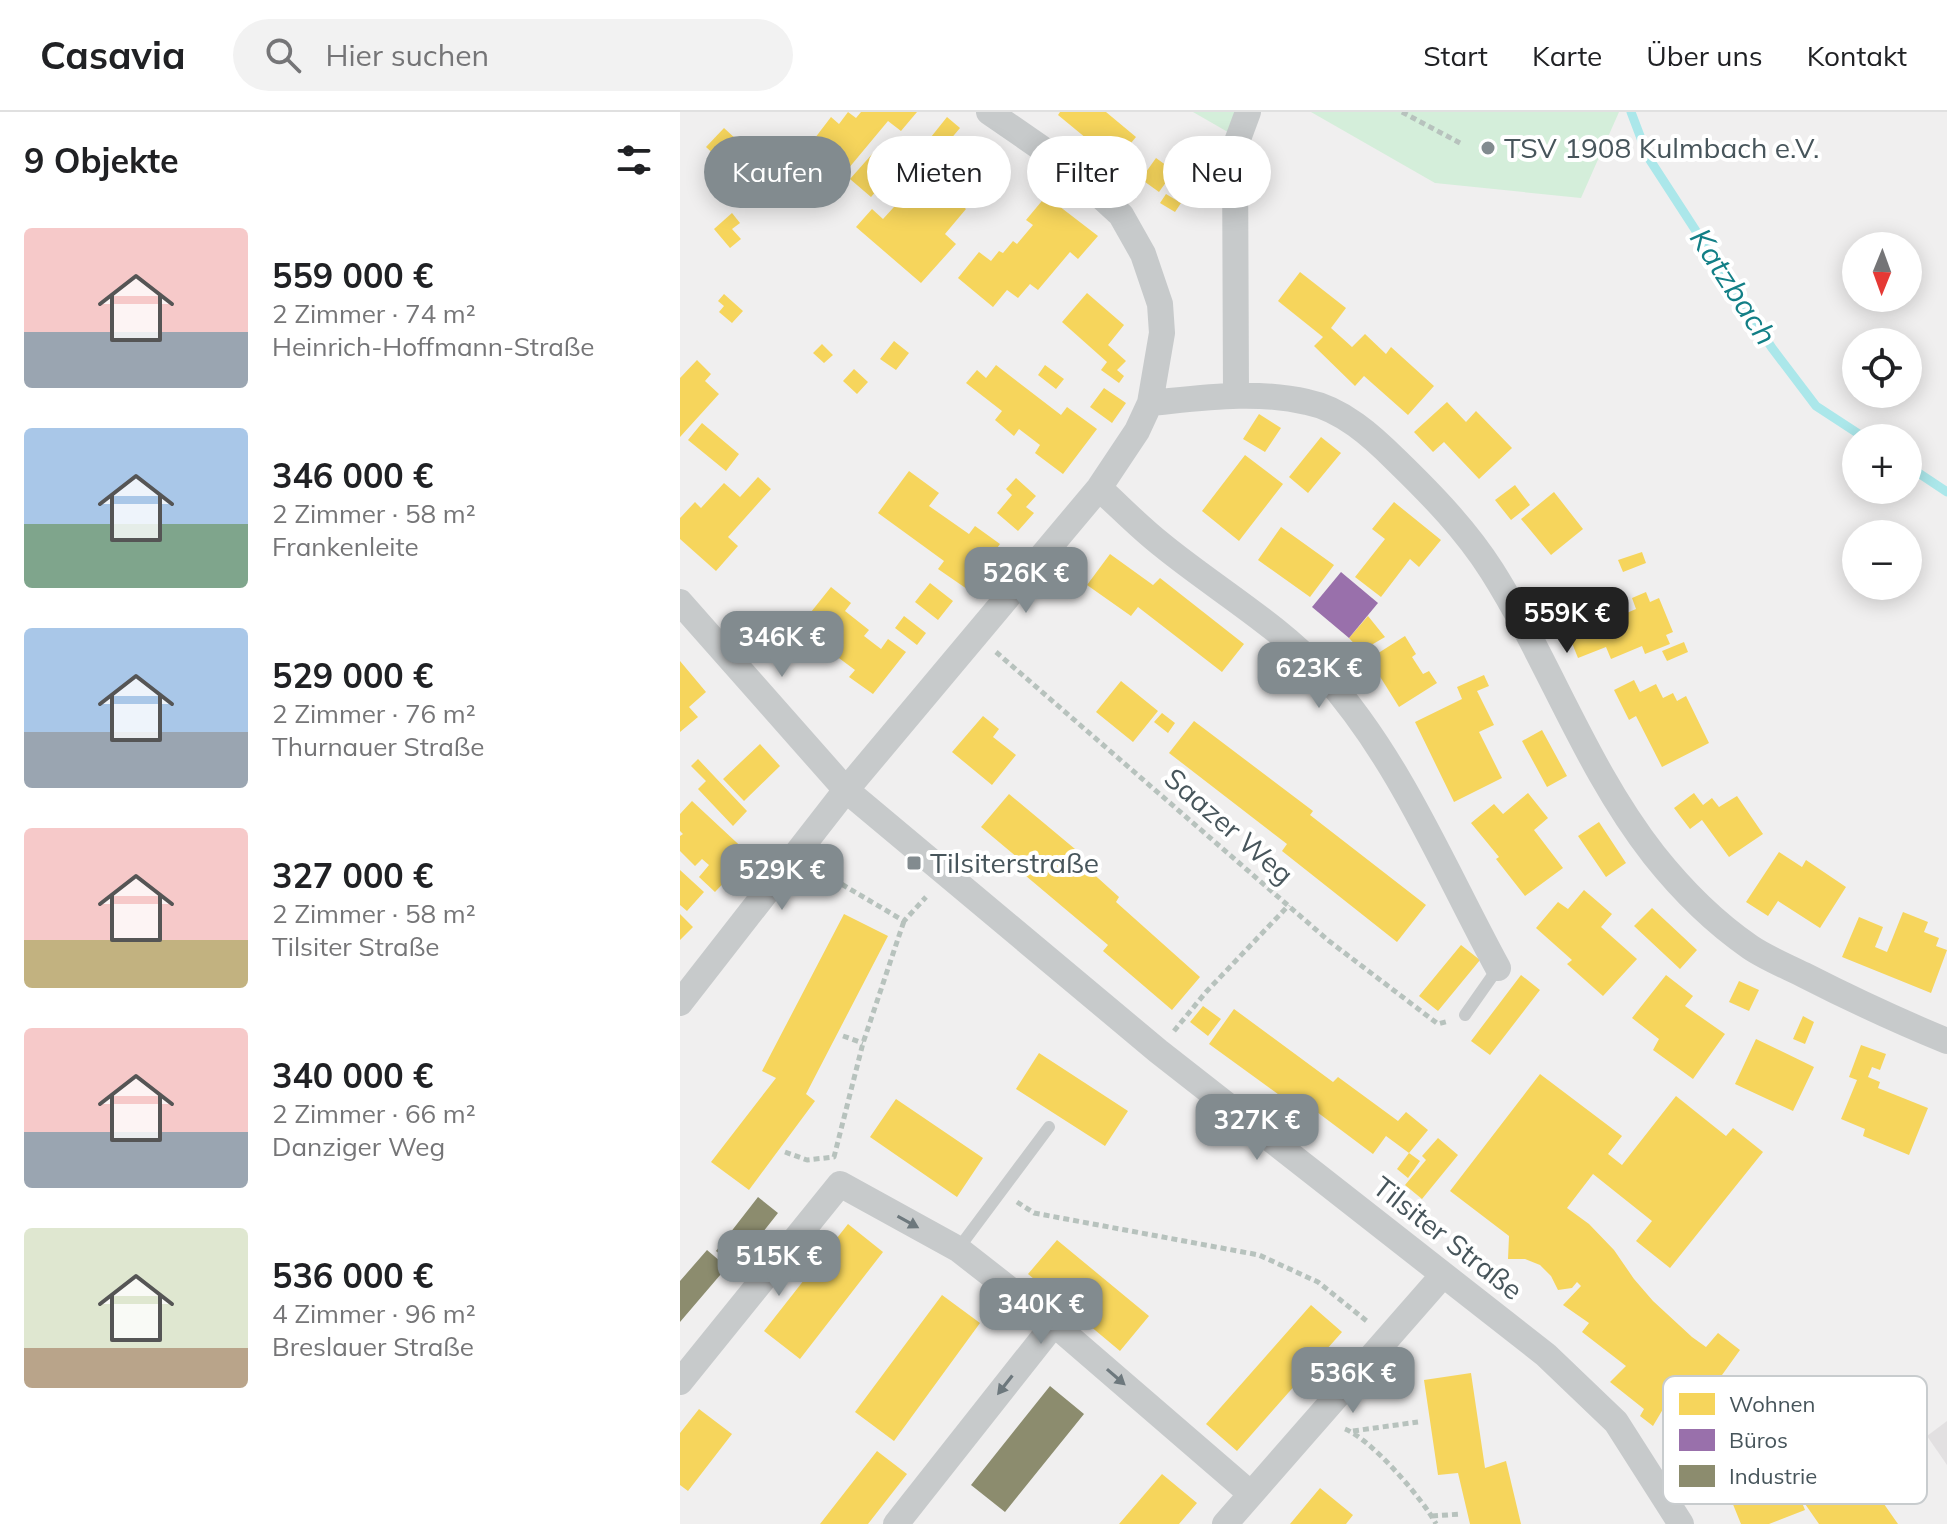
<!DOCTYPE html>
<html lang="de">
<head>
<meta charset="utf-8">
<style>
  :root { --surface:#fff; --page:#f2f2f2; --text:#202124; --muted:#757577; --line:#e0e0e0; --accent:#828b8f }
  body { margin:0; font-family:Mulish,sans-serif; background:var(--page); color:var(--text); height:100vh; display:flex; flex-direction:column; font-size:30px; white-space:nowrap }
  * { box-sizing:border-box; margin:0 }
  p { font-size:26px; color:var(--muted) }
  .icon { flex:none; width:44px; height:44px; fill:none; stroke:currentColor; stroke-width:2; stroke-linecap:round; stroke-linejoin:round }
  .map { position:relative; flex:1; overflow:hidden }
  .details { display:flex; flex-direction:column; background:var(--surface); width:680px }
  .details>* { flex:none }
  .top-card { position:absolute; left:24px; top:24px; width:760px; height:72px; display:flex; gap:16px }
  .needle { width:52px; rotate:181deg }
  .fabs { position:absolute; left:1162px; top:120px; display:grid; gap:16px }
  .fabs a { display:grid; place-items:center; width:80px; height:80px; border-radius:50%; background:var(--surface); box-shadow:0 4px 20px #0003; font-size:40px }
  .price { position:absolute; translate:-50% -68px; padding:0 18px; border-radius:16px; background:var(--accent); color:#fff; font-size:26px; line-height:52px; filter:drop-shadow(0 2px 4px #0008) }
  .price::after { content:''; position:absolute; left:50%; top:48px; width:24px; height:18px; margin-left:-12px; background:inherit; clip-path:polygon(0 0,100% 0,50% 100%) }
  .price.selected { background:#222; color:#fff }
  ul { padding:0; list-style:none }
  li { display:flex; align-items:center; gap:24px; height:200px; padding:0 24px }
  li span { display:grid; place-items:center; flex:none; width:224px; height:160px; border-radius:8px; color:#555 }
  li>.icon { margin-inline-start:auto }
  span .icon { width:96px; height:96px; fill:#fffc; stroke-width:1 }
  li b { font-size:34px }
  h2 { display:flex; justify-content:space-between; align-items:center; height:96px; padding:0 24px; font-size:34px }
  .tag { padding:0 28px; border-radius:36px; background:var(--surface); box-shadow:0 4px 20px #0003; font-size:28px; line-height:72px }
  .tag.selected { background:var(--accent); color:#fff }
  header { display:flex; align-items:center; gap:48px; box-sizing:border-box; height:112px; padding:0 40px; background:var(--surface); border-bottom:2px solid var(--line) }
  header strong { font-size:38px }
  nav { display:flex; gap:44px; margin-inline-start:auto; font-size:28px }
  .search { width:560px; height:72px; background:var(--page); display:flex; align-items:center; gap:20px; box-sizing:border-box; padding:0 28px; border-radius:44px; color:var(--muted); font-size:30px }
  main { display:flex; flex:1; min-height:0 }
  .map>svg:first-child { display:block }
  .education { fill:#e2e0e1 }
  .green { fill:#d4eeda }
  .homes { fill:#f6d55c }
  .offices { fill:#9970ab }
  .industry { fill:#8c8c6e }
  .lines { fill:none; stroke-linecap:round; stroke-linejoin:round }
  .stream { stroke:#abe7ea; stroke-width:9 }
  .path { stroke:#b7c2bd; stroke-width:5; stroke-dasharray:6 4; stroke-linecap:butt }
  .lane { stroke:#c7cacb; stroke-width:12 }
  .street { stroke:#c7cacb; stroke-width:26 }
  .oneway { fill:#6d787d }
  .poi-dot { fill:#828b8f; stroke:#fff; stroke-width:3 }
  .labels { text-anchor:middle; stroke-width:8; stroke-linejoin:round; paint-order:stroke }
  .poi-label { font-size:28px; fill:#47555b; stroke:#fff; text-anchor:start }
  .street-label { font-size:28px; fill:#47555b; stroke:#fff }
  .water-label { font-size:30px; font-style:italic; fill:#127f86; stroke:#fff }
  .key { fill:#fff; stroke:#c8ccce; stroke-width:2 }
  .key-label { font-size:22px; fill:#47555b }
</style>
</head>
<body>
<header>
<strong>Casavia</strong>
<div class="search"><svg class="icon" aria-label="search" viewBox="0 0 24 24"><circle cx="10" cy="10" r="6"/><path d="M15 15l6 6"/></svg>Hier suchen</div>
<nav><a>Start</a><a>Karte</a><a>Über uns</a><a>Kontakt</a></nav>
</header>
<main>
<section class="details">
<h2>9 Objekte<svg class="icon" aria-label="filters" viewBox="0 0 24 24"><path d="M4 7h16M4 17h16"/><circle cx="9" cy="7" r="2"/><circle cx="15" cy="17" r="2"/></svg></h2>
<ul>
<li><span style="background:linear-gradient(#f6c9c9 65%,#9aa5b1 0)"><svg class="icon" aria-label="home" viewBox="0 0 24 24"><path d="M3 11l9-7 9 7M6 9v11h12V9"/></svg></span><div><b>559 000 €</b><p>2 Zimmer · 74 m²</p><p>Heinrich-Hoffmann-Straße</p></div></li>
<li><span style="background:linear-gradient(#a9c7e8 60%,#7fa58c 0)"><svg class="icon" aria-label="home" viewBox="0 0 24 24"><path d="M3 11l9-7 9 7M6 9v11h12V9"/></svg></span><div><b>346 000 €</b><p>2 Zimmer · 58 m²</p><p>Frankenleite</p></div></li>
<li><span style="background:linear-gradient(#a9c7e8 65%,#9aa5b1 0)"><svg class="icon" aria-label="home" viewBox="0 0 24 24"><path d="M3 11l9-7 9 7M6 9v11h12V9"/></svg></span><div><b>529 000 €</b><p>2 Zimmer · 76 m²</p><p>Thurnauer Straße</p></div></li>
<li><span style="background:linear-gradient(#f6c9c9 70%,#c2b280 0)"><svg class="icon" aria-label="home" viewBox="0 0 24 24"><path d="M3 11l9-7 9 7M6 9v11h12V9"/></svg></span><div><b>327 000 €</b><p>2 Zimmer · 58 m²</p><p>Tilsiter Straße</p></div></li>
<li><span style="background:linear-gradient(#f6c9c9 65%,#9aa5b1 0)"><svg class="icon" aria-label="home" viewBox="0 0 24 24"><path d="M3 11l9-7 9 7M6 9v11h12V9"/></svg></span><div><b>340 000 €</b><p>2 Zimmer · 66 m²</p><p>Danziger Weg</p></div></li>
<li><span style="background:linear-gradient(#dfe7d0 75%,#b9a48a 0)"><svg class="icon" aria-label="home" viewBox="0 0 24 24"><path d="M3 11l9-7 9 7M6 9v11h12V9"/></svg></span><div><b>536 000 €</b><p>4 Zimmer · 96 m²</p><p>Breslauer Straße</p></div></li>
</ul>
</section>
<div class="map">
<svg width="1267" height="1412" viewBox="0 0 1267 1412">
  <rect width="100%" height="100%" fill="#f0efef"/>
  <path class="education" d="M 1267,1309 L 1267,1353 L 1247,1324 Z"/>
  <path class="green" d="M 513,0 L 560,0 L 553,23 Z
    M 631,0 L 939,0 L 901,86 L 755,71 Z"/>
  <path class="homes" d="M 168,0 L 176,6 L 181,0 L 237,0 L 221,19 L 208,9 L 158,69 L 122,43 L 151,5 L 159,12 Z
    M 380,0 L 426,0 L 456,25 L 435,50 L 378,3 Z
    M 267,5 L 280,16 L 264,35 L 251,25 Z
    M 44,16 L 57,28 L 39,47 L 26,35 Z
    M 283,28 L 327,66 L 308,88 L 293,76 L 279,91 L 286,97 L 265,122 L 276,132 L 241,171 L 176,115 L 192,97 L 203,107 L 234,73 L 246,84 L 260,67 L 254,61 Z
    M 193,41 L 214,59 L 191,85 L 170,67 Z
    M 476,46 L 494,59 L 479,80 L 461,67 Z
    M 486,82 L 501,91 L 495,100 L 480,91 Z
    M 366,84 L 418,124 L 398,147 L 390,140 L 358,178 L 350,172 L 338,186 L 327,178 L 313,195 L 278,166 L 299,140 L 311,149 L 319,139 L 323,141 L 333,129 L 337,132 L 353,113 L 346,108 Z
    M 52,101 L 60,111 L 52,117 L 61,127 L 50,136 L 34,117 Z
    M 620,160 L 666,196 L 651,216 L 672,235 L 685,222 L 706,242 L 711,235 L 754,274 L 728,303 L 684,264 L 675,274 L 634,234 L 643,225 L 598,189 Z
    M 407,181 L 444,213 L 428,233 L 446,249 L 437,258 L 444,264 L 439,271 L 421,258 L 427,250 L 382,210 Z
    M 44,182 L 63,199 L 52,211 L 39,200 L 44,194 L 38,189 Z
    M 214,229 L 229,241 L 216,258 L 200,247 Z
    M 142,232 L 153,243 L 144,251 L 133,241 Z
    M 17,248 L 31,262 L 25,269 L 39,282 L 0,325 L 0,266 Z
    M 316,253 L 381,303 L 387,295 L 417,317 L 383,362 L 355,341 L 360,333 L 339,317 L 334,324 L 315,308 L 322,299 L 286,271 L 297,258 L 306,266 Z
    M 365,253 L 384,267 L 376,277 L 358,263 Z
    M 174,257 L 188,270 L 177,282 L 163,269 Z
    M 424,276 L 446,291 L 432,311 L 410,295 Z
    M 767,290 L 786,310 L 796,299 L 832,336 L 799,367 L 764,330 L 753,340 L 734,320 Z
    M 579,302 L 601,316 L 585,340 L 563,327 Z
    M 22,311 L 59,342 L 46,359 L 8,328 Z
    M 641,325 L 661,341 L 628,381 L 609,365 Z
    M 565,343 L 603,372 L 559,429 L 522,399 Z
    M 229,359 L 259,381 L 249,394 L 289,422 L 295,414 L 320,432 L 287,477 L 258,457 L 264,449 L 198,401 Z
    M 78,365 L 91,377 L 48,425 L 58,434 L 36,459 L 0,427 L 0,406 L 15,390 L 21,396 L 44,371 L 60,385 Z
    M 336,366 L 356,384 L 346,395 L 354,401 L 338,419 L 317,401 L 332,383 L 326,377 Z
    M 835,373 L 850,393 L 831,408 L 815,388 Z
    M 874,380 L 903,417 L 871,443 L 841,407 Z
    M 714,390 L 761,428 L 739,455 L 730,447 L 701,485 L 675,465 L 705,427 L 692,417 Z
    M 601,415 L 654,453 L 630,485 L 578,448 Z
    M 962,440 L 966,451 L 943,460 L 938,448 Z
    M 430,442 L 473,473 L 480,466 L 564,532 L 542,560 L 458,495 L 451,504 L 407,473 Z
    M 250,471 L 273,489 L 258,508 L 235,490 Z
    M 151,475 L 171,491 L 165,499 L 189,518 L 184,524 L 201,537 L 208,527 L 226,540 L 193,582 L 169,565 L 175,558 L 136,529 L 149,513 L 131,500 Z
    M 966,480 L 970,490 L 979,486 L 993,520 L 986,523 L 990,532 L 965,542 L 962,534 L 931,547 L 926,535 L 898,546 L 880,501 L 908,489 L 913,502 L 924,497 L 928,509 L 956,497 L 952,486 Z
    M 224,504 L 246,521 L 237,533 L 215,516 Z
    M 688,504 L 705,525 L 681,539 L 669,526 Z
    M 725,524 L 736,542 L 732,545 L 743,562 L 749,559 L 757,571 L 719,595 L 689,547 Z
    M 1004,530 L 1008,540 L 987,549 L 982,539 Z
    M 0,549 L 26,580 L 9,595 L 18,605 L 0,620 Z
    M 804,563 L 809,574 L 797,579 L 814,613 L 799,620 L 822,666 L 774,690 L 735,610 L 782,587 L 777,575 Z
    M 954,568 L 960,580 L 976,572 L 983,586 L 993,581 L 997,589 L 1006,584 L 1029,631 L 982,655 L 956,604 L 949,608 L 934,578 Z
    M 441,569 L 478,599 L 453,630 L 416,600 Z
    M 482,601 L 495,611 L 488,621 L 474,610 Z
    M 303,604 L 319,617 L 313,625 L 336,643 L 312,673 L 272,640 Z
    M 514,609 L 633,699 L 630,703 L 746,793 L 717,830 L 602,739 L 607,732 L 489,641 Z
    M 862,618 L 887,664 L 867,675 L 842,629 Z
    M 80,632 L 100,654 L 64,689 L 43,667 Z
    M 18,647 L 67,699 L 53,714 L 18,677 L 26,669 L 11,654 Z
    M 848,681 L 868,706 L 854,718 L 883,756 L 845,784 L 816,747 L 819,745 L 791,711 L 814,692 L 823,702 Z
    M 1014,681 L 1023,693 L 1032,686 L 1039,695 L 1057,684 L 1083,722 L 1049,745 L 1022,708 L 1010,717 L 994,696 Z
    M 329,682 L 401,742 L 397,747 L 439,785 L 436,790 L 520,865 L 492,898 L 423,839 L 428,833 L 346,764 L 351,757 L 301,715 Z
    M 12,689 L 70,743 L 35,780 L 19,765 L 29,753 L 22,747 L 15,754 L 0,739 L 0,724 L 3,722 L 0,719 L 0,702 Z
    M 919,710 L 946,751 L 926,765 L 898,724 Z
    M 1099,740 L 1122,755 L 1126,748 L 1166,775 L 1140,816 L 1098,789 L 1088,804 L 1066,790 Z
    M 0,758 L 24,780 L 7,799 L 0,793 Z
    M 904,778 L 932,802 L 921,815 L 957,847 L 923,884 L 887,852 L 892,848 L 856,816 L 878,790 L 888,797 Z
    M 972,796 L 1017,838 L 1000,857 L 954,814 Z
    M 1223,800 L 1248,810 L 1244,820 L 1259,826 L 1256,834 L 1267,838 L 1251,881 L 1162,845 L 1179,805 L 1203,815 L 1195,835 L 1207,840 Z
    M 0,802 L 13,815 L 0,828 Z
    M 164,802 L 208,824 L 126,982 L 135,989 L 69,1078 L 31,1050 L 96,966 L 82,959 Z
    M 781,833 L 800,848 L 758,899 L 739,884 Z
    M 841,863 L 860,878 L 810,943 L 791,929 Z
    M 986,863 L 1013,884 L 1005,894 L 1045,922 L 1013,967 L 973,938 L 979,927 L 952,906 Z
    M 1059,869 L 1079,878 L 1069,899 L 1049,890 Z
    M 523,894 L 541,907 L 528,924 L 510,910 Z
    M 554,897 L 653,970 L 658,965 L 718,1009 L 726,1000 L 748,1018 L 729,1041 L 706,1024 L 693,1042 L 633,997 L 628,1004 L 529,932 Z
    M 1123,904 L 1134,910 L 1125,932 L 1113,927 Z
    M 1076,927 L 1134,955 L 1113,999 L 1055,972 Z
    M 1181,933 L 1206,942 L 1200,958 L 1192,955 L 1188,965 L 1200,970 L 1198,976 L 1248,996 L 1229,1043 L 1183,1024 L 1185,1017 L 1161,1007 L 1177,968 L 1169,965 Z
    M 359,941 L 448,999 L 425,1034 L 336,977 Z
    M 860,962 L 942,1024 L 928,1042 L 942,1053 L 996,984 L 1046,1024 L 1053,1016 L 1083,1040 L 990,1156 L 956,1129 L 972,1109 L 913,1062 L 887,1096 L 909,1112 L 934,1138 L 954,1167 L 973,1189 L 1012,1225 L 1026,1235 L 1038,1221 L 1060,1238 L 1042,1263 L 1020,1317 L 990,1310 L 995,1299 L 986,1292 L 973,1314 L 960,1304 L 964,1297 L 930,1270 L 946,1254 L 902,1220 L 909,1211 L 883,1193 L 901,1174 L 897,1170 L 892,1176 L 878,1178 L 871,1164 L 860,1153 L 845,1147 L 828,1147 L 829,1124 L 770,1079 Z
    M 216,987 L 303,1046 L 277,1085 L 190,1025 Z
    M 758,1026 L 778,1043 L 742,1087 L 725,1073 L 746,1048 L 742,1044 Z
    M 729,1041 L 740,1049 L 728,1066 L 717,1057 Z
    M 168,1112 L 203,1140 L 120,1247 L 84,1219 Z
    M 377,1128 L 469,1204 L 440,1239 L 348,1162 Z
    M 262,1183 L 300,1211 L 214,1329 L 175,1300 Z
    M 631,1193 L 662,1220 L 557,1339 L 526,1312 Z
    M 791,1261 L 805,1356 L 826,1349 L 841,1412 L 790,1412 L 778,1361 L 758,1363 L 744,1268 Z
    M 19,1297 L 52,1322 L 8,1379 L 0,1373 L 0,1321 Z
    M 197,1339 L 227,1362 L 188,1412 L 140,1412 Z
    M 1176,1352 L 1218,1412 L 1139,1412 L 1123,1389 Z
    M 1110,1361 L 1125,1398 L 1089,1412 L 1061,1412 L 1050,1385 Z
    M 482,1362 L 517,1391 L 499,1412 L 439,1412 Z
    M 640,1376 L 673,1403 L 666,1412 L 610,1412 Z"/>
  <path class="offices" d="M 661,460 L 698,491 L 669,526 L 632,495 Z"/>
  <path class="industry" d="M 78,1085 L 98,1101 L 56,1154 L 36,1139 Z
    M 27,1138 L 47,1155 L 0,1210 L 0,1169 Z
    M 370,1274 L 404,1302 L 325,1400 L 291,1373 Z"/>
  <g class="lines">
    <path class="stream" d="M 951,0 L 968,45 L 1092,236 L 1136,294 L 1185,326
      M 1228,354 L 1267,380"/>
    <path class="path" d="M 722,0 L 780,31
      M 316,540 L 649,829 L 758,912 L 769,909
      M 136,757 L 224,809 L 246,785
      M 494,919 L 526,880 L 609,793
      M 163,924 L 183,931
      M 105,1040 L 127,1048 L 154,1045 L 183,931 L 224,809
      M 337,1090 L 354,1101 L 579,1143 L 638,1170 L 688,1210
      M 665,1317 C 691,1327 743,1387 756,1412
      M 673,1319 L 738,1310
      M 752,1404 L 781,1402"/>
    <path class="lane" d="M 785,903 L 818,856
      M 278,1137 L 369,1015"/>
    <path class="street" d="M 556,282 L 555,35 L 568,0
      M 470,291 C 522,286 575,278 627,290 C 662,297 692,324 717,349 C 752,383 786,418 812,459 C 870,551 906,656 974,743 C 1001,777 1034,810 1070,835 C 1086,846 1106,854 1124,863 C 1171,887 1218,909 1267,929
      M 419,376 C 440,395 460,416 482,433 C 536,477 597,512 644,563 C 720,648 764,757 818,856
      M 0,490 L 166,678 L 478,939 L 866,1243 L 936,1310 L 1001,1412
      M 0,891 L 166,678 L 419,376 L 457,319 L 470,291 L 482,221 L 480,192 L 463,142 L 441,103 L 390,56 L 309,0
      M 0,1270 L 160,1072 L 278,1137 L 374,1212 L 571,1382
      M 216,1412 L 374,1212
      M 545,1412 L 763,1163"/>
  </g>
  <defs><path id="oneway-solid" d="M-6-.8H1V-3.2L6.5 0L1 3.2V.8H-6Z" transform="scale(2)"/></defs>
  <g class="oneway">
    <use href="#oneway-solid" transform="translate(228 1110) rotate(29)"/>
    <use href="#oneway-solid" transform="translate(436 1265) rotate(41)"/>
    <use href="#oneway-solid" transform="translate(325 1273) rotate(128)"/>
  </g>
  <g class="poi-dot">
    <circle cx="808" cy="36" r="8"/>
    <rect x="226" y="743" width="16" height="16" rx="4"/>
  </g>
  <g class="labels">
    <g class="poi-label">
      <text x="824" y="46">TSV 1908 Kulmbach e.V.</text>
      <text x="250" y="761">Tilsiterstraße</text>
    </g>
    <g class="street-label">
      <text transform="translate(549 714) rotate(41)" y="10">Saazer Weg</text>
      <text transform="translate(768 1126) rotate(38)" y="10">Tilsiter Straße</text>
    </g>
    <g class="water-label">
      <text transform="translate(1053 175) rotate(57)" y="10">Katzbach</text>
    </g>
  </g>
  <rect x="983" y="1264" width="264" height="128" rx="12" class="key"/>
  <rect x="999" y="1281" width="36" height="22" fill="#f6d55c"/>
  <rect x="999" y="1317" width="36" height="22" fill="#9970ab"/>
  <rect x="999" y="1353" width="36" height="22" fill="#8c8c6e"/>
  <g class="key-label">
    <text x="1049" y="1300">Wohnen</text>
    <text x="1049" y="1336">Büros</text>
    <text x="1049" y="1372">Industrie</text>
  </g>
</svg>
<div class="fabs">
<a><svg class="needle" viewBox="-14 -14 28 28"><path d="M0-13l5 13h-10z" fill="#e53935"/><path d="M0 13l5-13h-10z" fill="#757577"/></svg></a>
<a><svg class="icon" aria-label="locate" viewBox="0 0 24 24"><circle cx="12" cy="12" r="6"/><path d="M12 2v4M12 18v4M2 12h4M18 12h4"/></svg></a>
<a>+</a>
<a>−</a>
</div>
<b class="price" style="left:346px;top:503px">526K €</b>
<b class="price selected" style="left:887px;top:543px">559K €</b>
<b class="price" style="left:102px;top:567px">346K €</b>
<b class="price" style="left:639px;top:598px">623K €</b>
<b class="price" style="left:102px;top:800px">529K €</b>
<b class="price" style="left:577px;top:1050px">327K €</b>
<b class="price" style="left:99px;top:1186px">515K €</b>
<b class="price" style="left:361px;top:1234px">340K €</b>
<b class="price" style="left:673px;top:1303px">536K €</b>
<div class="top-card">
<a class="tag selected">Kaufen</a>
<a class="tag">Mieten</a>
<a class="tag">Filter</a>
<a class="tag">Neu</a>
</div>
</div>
</main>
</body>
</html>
